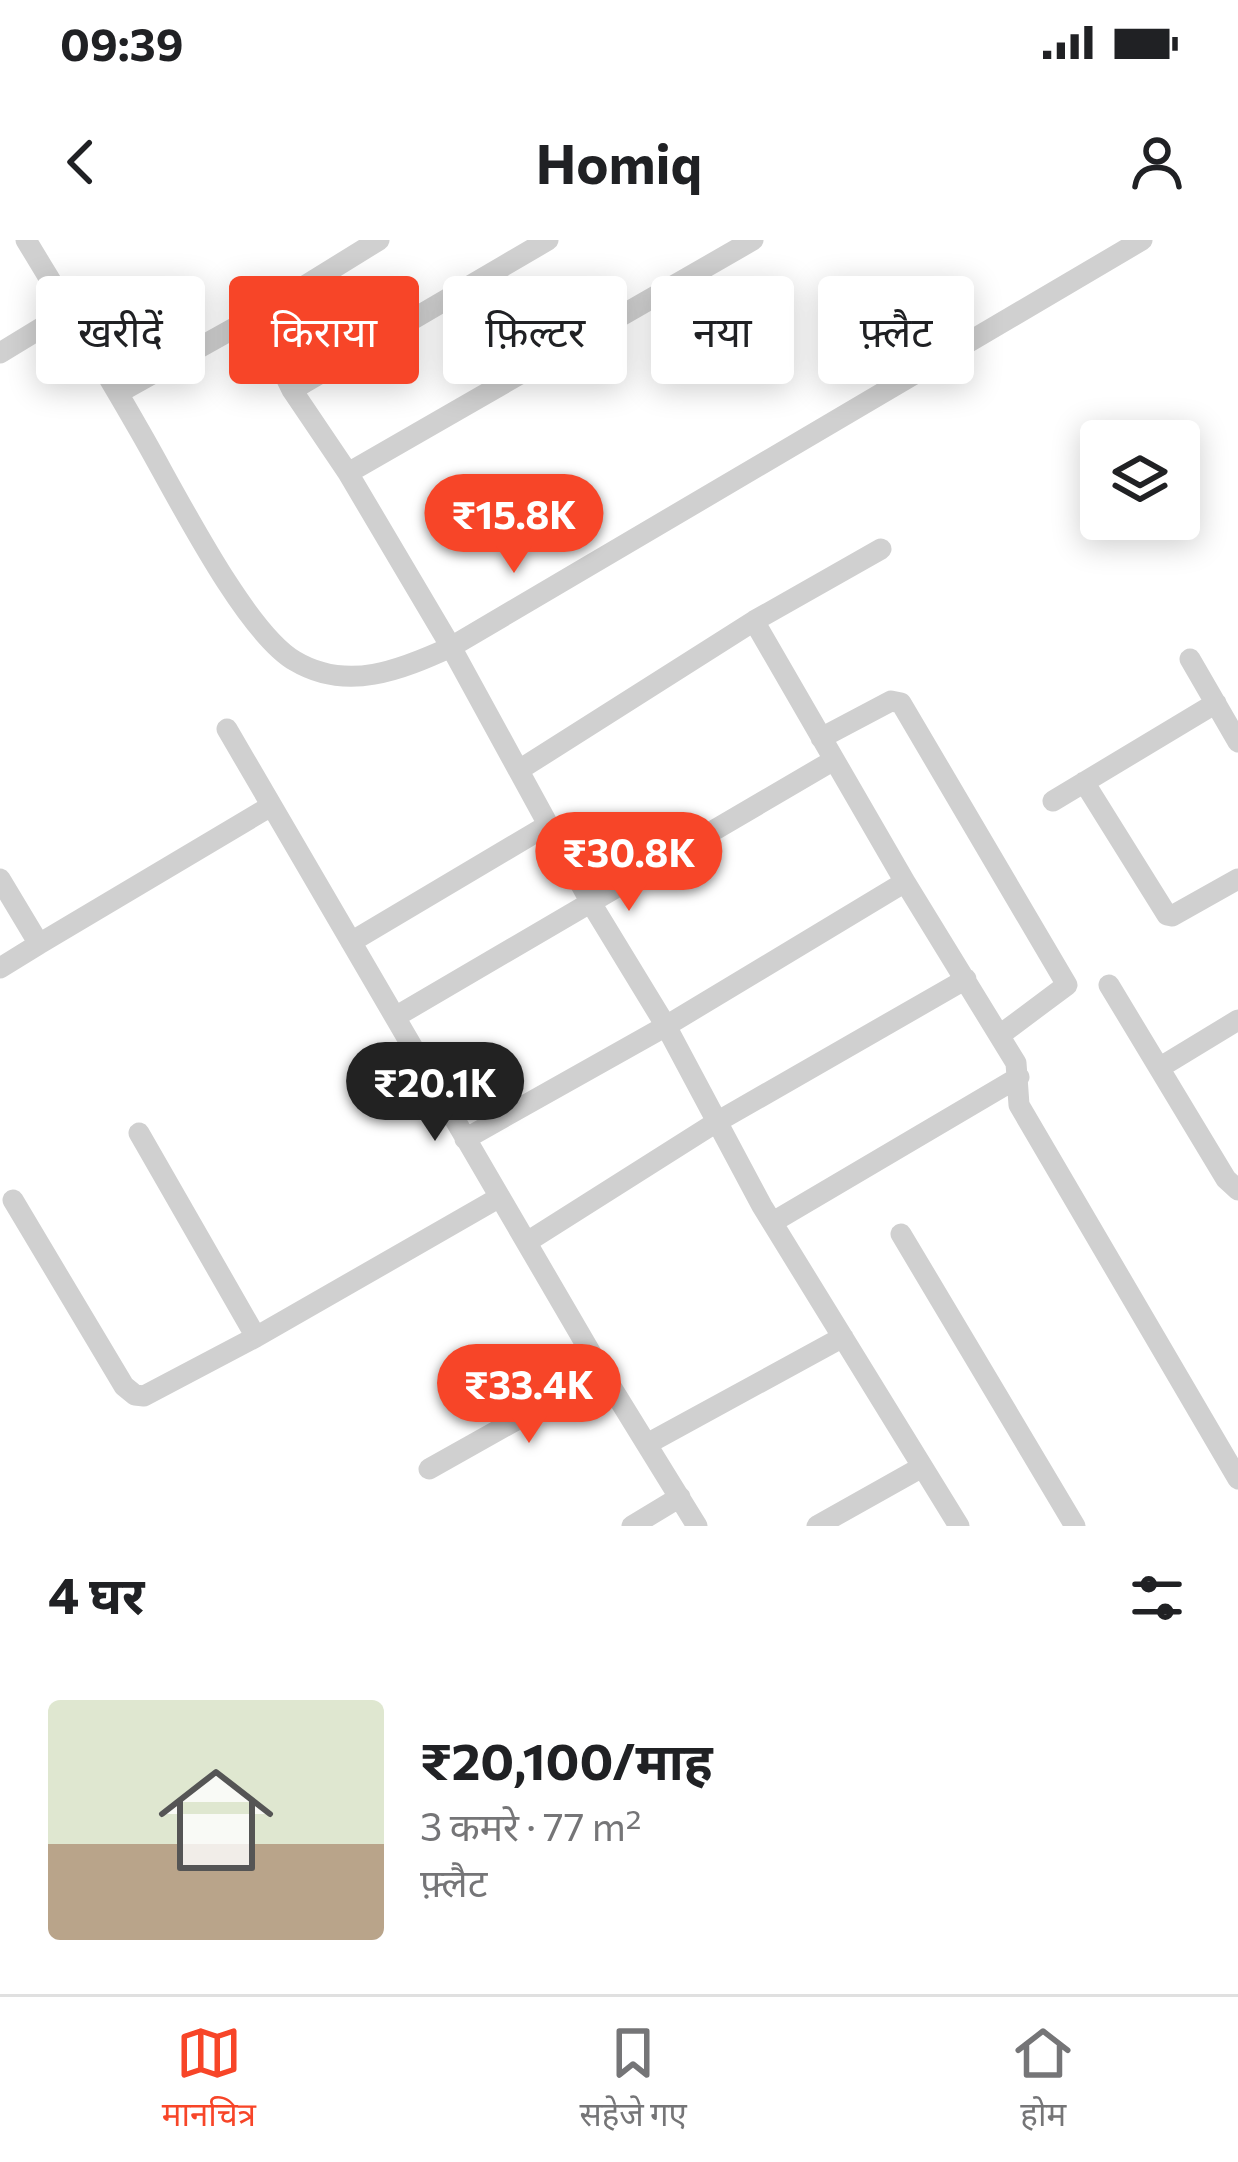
<!DOCTYPE html>
<html lang="hi">
<head>
<meta charset="utf-8">
<style>
  :root { --surface:#fff; --page:#f2f2f2; --text:#202124; --muted:#757577; --line:#e0e0e0; --accent:#f74528 }
  body { margin:0; font-family:Commissioner,"Noto Sans Devanagari",sans-serif; background:var(--page); color:var(--text); height:100vh; display:flex; flex-direction:column; font-size:45px; white-space:nowrap }
  * { box-sizing:border-box; margin:0 }
  p { font-size:39px; color:var(--muted) }
  .icon { flex:none; width:66px; height:66px; fill:none; stroke:currentColor; stroke-width:2; stroke-linecap:round; stroke-linejoin:round }
  .map { position:relative; height:1286px; overflow:hidden }
  .side { display:flex; flex-direction:column; background:var(--surface); flex:1 }
  .side>* { flex:none }
  .top-card { position:absolute; left:36px; top:36px; width:1167px; height:108px; display:flex; gap:24px }
  .buttons { position:absolute; left:1080px; top:180px; display:grid; gap:24px }
  .buttons a { display:grid; place-items:center; width:120px; height:120px; border-radius:12px; background:var(--surface); box-shadow:0 6px 30px #0003; font-size:60px }
  .price { position:absolute; translate:-50% -102px; padding:0 27px; border-radius:42px; background:var(--accent); color:#fff; font-size:39px; line-height:78px; filter:drop-shadow(0 3px 6px #0008) }
  .price::after { content:''; position:absolute; left:50%; top:72px; width:36px; height:27px; margin-left:-18px; background:inherit; clip-path:polygon(0 0,100% 0,50% 100%) }
  .price.current { background:#222; color:#fff }
  ul { padding:0; list-style:none }
  li { display:flex; align-items:center; gap:36px; height:300px; padding:0 48px }
  li span { display:grid; place-items:center; flex:none; width:336px; height:240px; border-radius:12px; color:#555 }
  li>.icon { margin-inline-start:auto }
  span .icon { width:144px; height:144px; fill:#fffc; stroke-width:1 }
  li b { font-size:51px }
  h2 { display:flex; justify-content:space-between; align-items:center; height:144px; padding:0 48px; font-size:51px }
  .pill { padding:0 42px; border-radius:12px; background:var(--surface); box-shadow:0 6px 30px #0003; font-size:42px; line-height:108px }
  .pill.current { background:var(--accent); color:#fff }
  .status { display:flex; justify-content:space-between; align-items:center; height:84px; padding:0 60px; background:var(--surface); direction:ltr }
  .status svg { height:33px; fill:currentColor }
  header { display:flex; justify-content:space-between; align-items:center; height:156px; padding:0 48px; background:var(--surface); font-size:54px; font-weight:700 }
  .menu { display:flex; justify-content:space-around; align-items:center; height:168px; border-top:3px solid var(--line); background:var(--surface); font-size:33px; color:var(--muted) }
  .menu a { display:grid; justify-items:center; gap:6px }
  .menu .current { color:var(--accent) }
  .map>svg:first-child { display:block }
  .lines { fill:none; stroke-linecap:round; stroke-linejoin:round }
  .street { stroke:#d0d0d0; stroke-width:21 }
</style>
</head>
<body>
<div class="status"><b>09:39</b><svg viewBox="0 0 49 12"><path d="M0 12V9h3v3zM5 12V6h3v6zM10 12V3h3v9zM15 12V0h3v12zM26 1h20v11H26zM47 4h2v5h-2z"/></svg></div>
<header><svg class="icon" aria-label="back" viewBox="0 0 24 24"><path d="M15 5l-7 7 7 7"/></svg>Homiq<svg class="icon" aria-label="person" viewBox="0 0 24 24"><circle cx="12" cy="8" r="4"/><path d="M4 21q1-7 8-7t8 7"/></svg></header>
<div class="map">
<svg width="1238" height="1286" viewBox="0 0 1238 1286">
  <rect width="100%" height="100%" fill="#fff"/>
  <g class="lines">
    <path class="street" d="M 26,0 C 64,63 102,125 138,188 C 171,244 243,391 295,421 C 347,452 401,430 451,407 L 1142,0
      M 256,76 L 292,150 L 348,233 L 451,407 L 591,663 L 666,786 L 762,966 L 959,1286
      M 0,113 L 69,71
      M 292,150 L 548,0
      M 118,153 L 256,76 L 379,0
      M 348,233 L 753,0
      M 754,381 L 905,642
      M 1190,419 L 1238,502
      M 227,489 L 602,1132 L 697,1286
      M 821,498 L 891,461 L 901,463 L 1067,745 L 1000,795
      M 519,530 L 754,381 L 881,309
      M 1084,542 L 1167,675 L 1172,676 L 1238,639
      M 1053,561 L 1216,463
      M 0,639 L 39,704 L 0,728
      M 351,702 L 548,585
      M 39,704 L 271,566
      M 1109,745 L 1226,939 L 1238,950
      M 395,777 L 834,520
      M 1159,828 L 1238,780
      M 139,893 L 256,1097
      M 465,899 L 666,786 L 905,642 L 1016,823 L 1019,865 L 1238,1239
      M 13,960 L 124,1146 L 135,1155 L 144,1156 L 256,1097 L 500,957
      M 773,982 L 1019,837
      M 901,994 L 1075,1286
      M 527,1002 L 715,883 L 966,739
      M 647,1204 L 843,1097
      M 429,1229 L 602,1132
      M 632,1286 L 680,1257
      M 817,1286 L 922,1227"/>
  </g>
</svg>
<div class="buttons">
<a><svg class="icon" aria-label="layers" viewBox="0 0 24 24"><path d="M12 4l9 5-9 5-9-5zM3 14l9 5 9-5"/></svg></a>
</div>
<b class="price" style="left:514px;top:336px">₹15.8K</b>
<b class="price" style="left:629px;top:674px">₹30.8K</b>
<b class="price current" style="left:435px;top:904px">₹20.1K</b>
<b class="price" style="left:529px;top:1206px">₹33.4K</b>
<div class="top-card">
<a class="pill">खरीदें</a>
<a class="pill current">किराया</a>
<a class="pill">फ़िल्टर</a>
<a class="pill">नया</a>
<a class="pill">फ़्लैट</a>
</div>
</div>
<section class="side">
<h2>4 घर<svg class="icon" aria-label="filters" viewBox="0 0 24 24"><path d="M4 7h16M4 17h16"/><circle cx="9" cy="7" r="2"/><circle cx="15" cy="17" r="2"/></svg></h2>
<ul>
<li><span style="background:linear-gradient(#dfe7d0 60%,#b9a48a 0)"><svg class="icon" aria-label="home" viewBox="0 0 24 24"><path d="M3 11l9-7 9 7M6 9v11h12V9"/></svg></span><div><b>₹20,100/माह</b><p>3 कमरे · 77 m²</p><p>फ़्लैट</p></div></li>
</ul>
</section>
<nav class="menu">
<a class="current"><svg class="icon" aria-label="map" viewBox="0 0 24 24"><path d="M3 6l6-2 6 2 6-2v14l-6 2-6-2-6 2zM9 4v14M15 6v14"/></svg>मानचित्र</a>
<a><svg class="icon" aria-label="saved" viewBox="0 0 24 24"><path d="M7 4h10v16l-5-4-5 4z"/></svg>सहेजे गए</a>
<a><svg class="icon" aria-label="home" viewBox="0 0 24 24"><path d="M3 11l9-7 9 7M6 9v11h12V9"/></svg>होम</a>
</nav>
</body>
</html>
